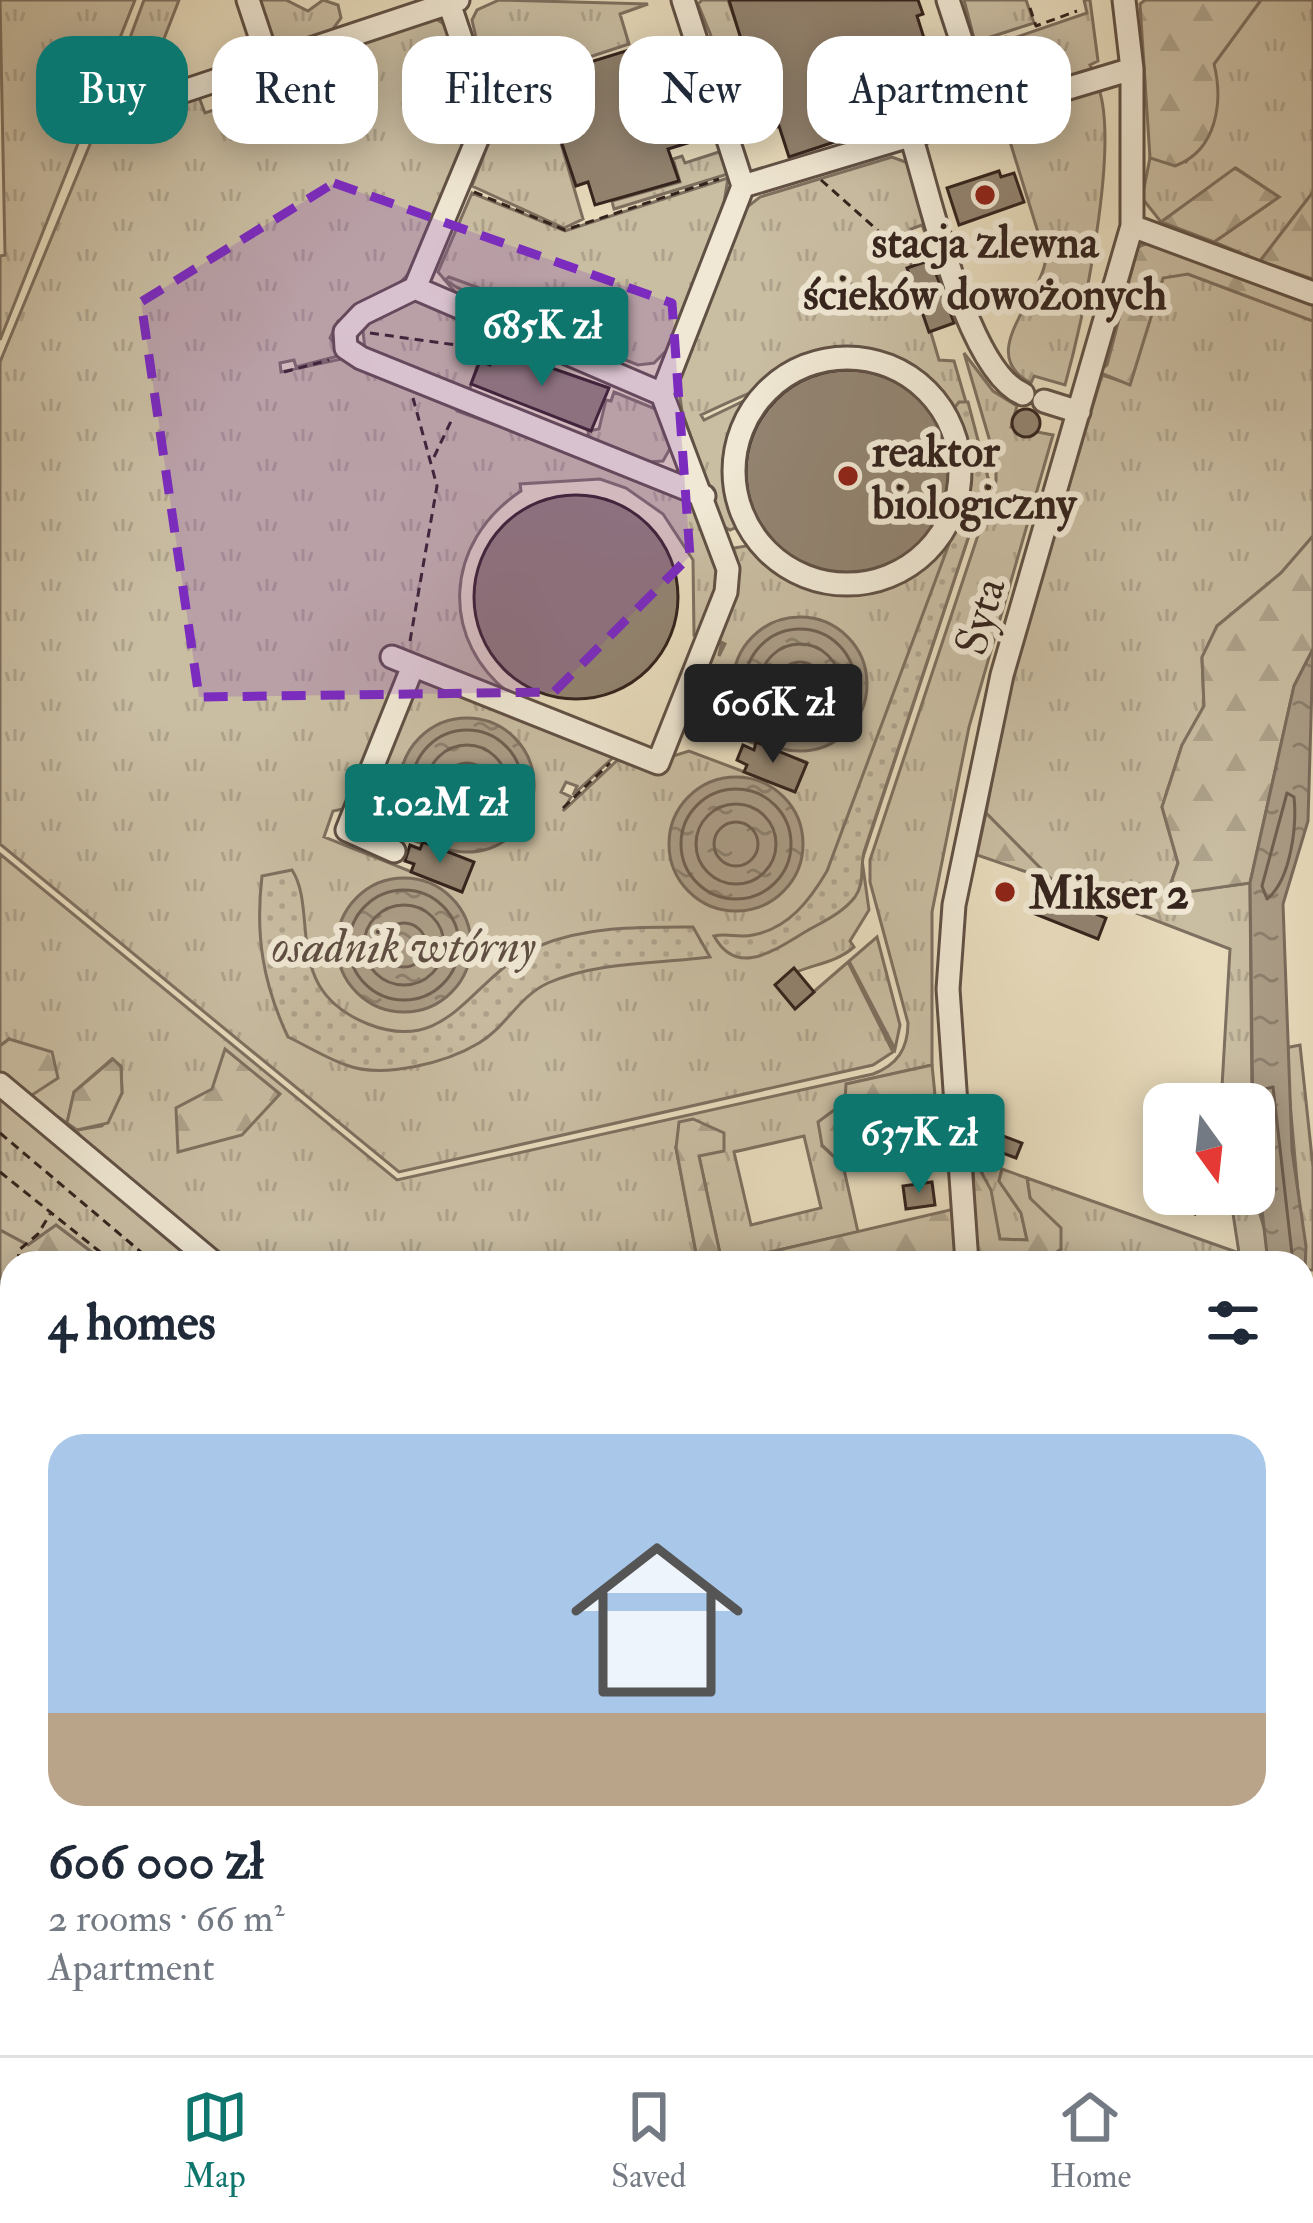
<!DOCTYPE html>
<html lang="en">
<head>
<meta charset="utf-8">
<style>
  :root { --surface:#fff; --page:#f2f2f3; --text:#1f2937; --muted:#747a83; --line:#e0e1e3; --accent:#0f766e }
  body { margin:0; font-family:"IM FELL Double Pica",serif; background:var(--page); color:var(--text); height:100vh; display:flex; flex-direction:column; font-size:45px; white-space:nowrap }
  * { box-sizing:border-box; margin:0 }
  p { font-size:39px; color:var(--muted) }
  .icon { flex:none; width:66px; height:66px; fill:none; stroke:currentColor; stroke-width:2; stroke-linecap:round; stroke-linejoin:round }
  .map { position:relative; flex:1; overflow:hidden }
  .sheet { position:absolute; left:0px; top:1251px; width:1314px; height:804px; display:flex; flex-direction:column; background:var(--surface); border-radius:36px 36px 0 0; box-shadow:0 6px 30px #0003 }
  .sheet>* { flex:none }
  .top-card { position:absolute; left:36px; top:36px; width:1242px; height:108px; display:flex; gap:24px }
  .needle { width:78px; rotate:165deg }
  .fabs { position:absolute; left:1143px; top:1083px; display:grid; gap:24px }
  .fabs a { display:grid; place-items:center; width:132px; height:132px; border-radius:24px; background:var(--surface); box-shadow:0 6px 30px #0003; font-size:60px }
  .price { position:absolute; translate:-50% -102px; padding:0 27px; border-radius:12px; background:var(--accent); color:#fff; font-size:39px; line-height:78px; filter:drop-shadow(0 3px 6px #0008) }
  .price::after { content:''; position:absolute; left:50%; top:72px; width:36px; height:27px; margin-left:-18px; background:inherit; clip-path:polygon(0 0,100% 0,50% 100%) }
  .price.current { background:#222; color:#fff }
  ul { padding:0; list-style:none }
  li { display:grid; align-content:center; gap:24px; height:636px; padding:0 48px }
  li span { display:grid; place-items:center; height:372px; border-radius:36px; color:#555 }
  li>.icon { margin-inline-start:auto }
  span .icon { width:216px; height:216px; fill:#fffc; stroke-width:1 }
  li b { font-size:51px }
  h2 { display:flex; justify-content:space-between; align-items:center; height:144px; padding:0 48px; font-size:51px }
  .chip { padding:0 42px; border-radius:36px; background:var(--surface); box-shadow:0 6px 30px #0003; font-size:42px; line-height:108px }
  .chip.current { background:var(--accent); color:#fff }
  .menu { display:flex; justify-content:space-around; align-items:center; height:168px; border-top:3px solid var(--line); background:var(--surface); font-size:33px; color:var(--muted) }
  .menu a { display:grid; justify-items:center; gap:6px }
  .menu .current { color:var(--accent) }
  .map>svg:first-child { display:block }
  .grass { fill:url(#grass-tufts); stroke:#7e7060; stroke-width:3; fill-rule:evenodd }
  .forest { fill:url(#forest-firs); stroke:#7e7060; stroke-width:3 }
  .garden { fill:url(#garden-dots); stroke:#7e7060; stroke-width:3 }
  .water { fill:url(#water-ripples); stroke:#7b6c5d; stroke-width:3 }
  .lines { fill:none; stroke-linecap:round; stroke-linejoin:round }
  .shore { stroke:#706052; stroke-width:3 }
  .building { fill:#928370; stroke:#34231d; stroke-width:3 }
  .minor-casing { stroke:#615145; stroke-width:27 }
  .path { stroke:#34231d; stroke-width:3; stroke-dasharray:9 6; stroke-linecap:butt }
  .minor { stroke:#f0e8d4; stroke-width:21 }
  .marked { fill:#7b2cbf; fill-opacity:0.2; stroke:#7b2cbf; stroke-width:9; stroke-dasharray:24 15; stroke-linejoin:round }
  .poi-dot { fill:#8f2418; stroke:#f0e8d4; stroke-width:4.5 }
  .labels { text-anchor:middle; stroke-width:12; stroke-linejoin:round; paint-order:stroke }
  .poi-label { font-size:45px; font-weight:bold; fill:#34231d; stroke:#f0e8d4; text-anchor:start }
  .street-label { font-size:45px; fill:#34231d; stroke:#f0e8d4 }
  .water-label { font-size:48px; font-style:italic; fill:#5e4e42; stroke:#f0e8d4 }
</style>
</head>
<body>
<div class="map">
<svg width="1313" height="2055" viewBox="0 0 1313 2055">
  <defs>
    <pattern id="grass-tufts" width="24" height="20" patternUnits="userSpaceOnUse" patternTransform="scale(3)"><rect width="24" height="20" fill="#c9bda2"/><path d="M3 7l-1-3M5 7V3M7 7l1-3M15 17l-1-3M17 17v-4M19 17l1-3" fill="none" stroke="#ada28b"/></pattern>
    <pattern id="forest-firs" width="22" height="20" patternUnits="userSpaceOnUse" patternTransform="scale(3)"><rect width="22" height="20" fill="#c9bda2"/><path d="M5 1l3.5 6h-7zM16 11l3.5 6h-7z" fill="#ada28b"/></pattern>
    <pattern id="garden-dots" width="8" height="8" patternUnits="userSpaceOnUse" patternTransform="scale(3)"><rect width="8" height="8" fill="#c9bda2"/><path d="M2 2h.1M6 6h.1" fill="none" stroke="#ada28b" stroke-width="1.8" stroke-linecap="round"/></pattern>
    <pattern id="water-ripples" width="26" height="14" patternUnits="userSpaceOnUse" patternTransform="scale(3)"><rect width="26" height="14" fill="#ab9d87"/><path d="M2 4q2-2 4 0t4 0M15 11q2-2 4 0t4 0" fill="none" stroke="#8c806e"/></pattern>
  </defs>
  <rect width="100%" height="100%" fill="#e8dcbd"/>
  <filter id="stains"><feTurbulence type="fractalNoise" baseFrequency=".00167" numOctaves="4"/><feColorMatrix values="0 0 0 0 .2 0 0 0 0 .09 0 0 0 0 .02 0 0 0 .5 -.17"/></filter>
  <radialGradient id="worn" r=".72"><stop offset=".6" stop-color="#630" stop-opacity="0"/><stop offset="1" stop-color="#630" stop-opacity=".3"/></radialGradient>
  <path class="grass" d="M 0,0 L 135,0 L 0,340 L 0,256 L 5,255 Z
    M 144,0 L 179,0 L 148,80 L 170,89 L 104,108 Z
    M 258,0 L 286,0 L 308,11 L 323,0 L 338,5 L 341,18 L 330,33 L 281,46 L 270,37 Z
    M 499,0 L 648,4 L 620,14 L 629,44 L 559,67 L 580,133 L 560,140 L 583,219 L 564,228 L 472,186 L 492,134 L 493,112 L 472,20 L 477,10 Z
    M 702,0 L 728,0 L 744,46 L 772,40 L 718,53 L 698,4 Z
    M 964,0 L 1026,0 L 1034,23 L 975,42 Z
    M 1084,0 L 1090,0 L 1098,61 L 1090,65 L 1093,72 L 1016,98 L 1012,89 L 995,94 L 988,80 L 995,78 L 994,72 L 985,74 L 979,51 L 1006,41 L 1011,56 L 1021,53 L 1018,43 L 1010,46 L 1008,40 L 1087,13 Z
    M 1261,0 L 1313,0 L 1313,192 L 1260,261 L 1214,242 L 1279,197 L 1236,168 L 1161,222 L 1142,198 L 1150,158 L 1186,162 L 1213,125 L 1214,64 Z
    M 433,17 L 447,26 L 466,82 L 437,90 L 434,82 L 420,86 L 422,94 L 467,84 L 473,125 L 413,269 L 394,289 L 338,321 L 330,338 L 342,355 L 296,367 L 294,360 L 280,363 L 281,372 L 346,358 L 451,400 L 457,411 L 694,497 L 723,570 L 700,634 L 694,635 L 693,560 L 663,514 L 626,488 L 600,479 L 520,484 L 521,491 C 444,542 437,641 514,697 L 391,663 L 399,676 L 348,808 L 333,811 L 324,837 L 462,892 L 473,862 L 376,827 L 364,808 L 414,684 L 423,680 L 619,752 L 573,795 L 577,786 L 566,782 L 561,792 L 571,797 L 563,811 L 624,754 L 670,757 L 689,751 L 795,791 L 806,762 L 700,724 L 689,710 L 711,641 L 721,645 L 719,656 L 725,644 L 713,638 L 734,548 L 752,545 C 903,690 1056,448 911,370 C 883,355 852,349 822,356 C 799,361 786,377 766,386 C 747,394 722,405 701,415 L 704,420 L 758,394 C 720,446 733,470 739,526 L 730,530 L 721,525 L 682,411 L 678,383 L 742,211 L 760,197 L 892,157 L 911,164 L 933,237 L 928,241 L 922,225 L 911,229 L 914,246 L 909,232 L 897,236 L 901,249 L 906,248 L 939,360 L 954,361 L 988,478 L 862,860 L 869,910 L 850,941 L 854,947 C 830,968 800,963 776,985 L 795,1008 L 848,962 L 893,1052 L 873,1065 L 399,1172 L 0,844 L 0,362 L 98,125 L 197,92 L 205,113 L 290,85 L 283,64 Z
    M 1099,89 C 1119,150 1083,320 1065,385 L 1034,376 L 1031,383 C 974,354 1042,298 1046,258 L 1007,132 L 1019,115 Z
    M 722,151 L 728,174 L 614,209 L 612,201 L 680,182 L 673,159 L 682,156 L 685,163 Z
    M 728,178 L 724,203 L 667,350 L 654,363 L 638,365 L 455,292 L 438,272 L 472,193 L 565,231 Z
    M 1174,273 L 1188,274 L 1313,321 L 1313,536 L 1281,573 L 1217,626 L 1202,658 L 1204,706 L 1182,745 L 1162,807 L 1178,863 L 1167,894 L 1250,883 L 1252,1104 L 1221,1104 L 1230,949 L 1053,881 L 986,813 L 1011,679 L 1102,375 L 1130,384 L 1163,278 Z
    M 413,299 L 498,335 L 489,363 L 479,360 L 470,388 L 461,391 L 365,350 L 363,331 L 370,320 Z
    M 964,353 L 993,391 L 1017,406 L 1011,427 L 1053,435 L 969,727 L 932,912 L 932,1065 L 847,1084 L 845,1102 L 822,1146 L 843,1165 L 858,1232 L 722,1263 L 699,1156 L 676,1148 L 698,1263 L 229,1263 L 82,1142 L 77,1130 L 102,1126 L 122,1093 L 121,1066 L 112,1059 L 74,1092 L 67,1123 L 29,1097 L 9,1039 L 0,1046 L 0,854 L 397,1180 L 873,1074 C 897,1065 908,1049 908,1023 L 870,882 L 870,860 L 996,481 L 996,462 ZM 804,1136 L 821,1208 L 751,1225 L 734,1152 Z
    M 614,392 L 658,410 L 672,445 L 663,461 L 647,462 L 589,439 L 588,431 L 599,429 L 606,400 L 611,401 Z
    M 877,937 L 900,1025 L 895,1049 L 849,961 Z
    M 1300,1045 L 1313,1167 L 1313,1270 L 1305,1270 L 1285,1048 Z
    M 0,1095 L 203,1263 L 106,1263 L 56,1225 L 28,1245 L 0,1230 Z
    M 979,1162 L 1002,1169 L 999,1181 L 1021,1213 L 1027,1240 L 1000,1239 Z
    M 1027,1178 L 1239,1253 L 1230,1194 L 1254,1194 L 1270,1248 L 1268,1263 L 1042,1263 L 1061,1249 L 1030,1198 Z
    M 1313,1824 L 1313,2007 L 1302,2011 L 1302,1944 L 1308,1939 L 1302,1920 L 1302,1825 Z
    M 685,2043 L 776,2043 L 773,2055 L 687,2055 Z
    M 936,2043 L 1011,2043 L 1018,2055 L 931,2055 Z
    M 1180,2043 L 1274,2043 L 1277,2055 L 1187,2055 Z"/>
  <path class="forest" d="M 1145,0 L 1261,0 L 1214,64 C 1223,100 1218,150 1175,166 L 1150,158 L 1140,4 Z
    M 1235,168 L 1279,197 L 1214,242 L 1161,222 Z
    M 1313,192 L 1313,279 L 1260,261 Z
    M 1148,243 L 1313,304 L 1313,321 L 1188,274 L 1163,278 L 1130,385 L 1098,372 L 1107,365 L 1138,247 Z
    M 1313,536 L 1313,649 L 1294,686 L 1250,883 L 1167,895 L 1178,863 L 1162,807 L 1182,745 L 1204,706 L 1202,657 L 1217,626 L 1281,573 Z
    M 986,813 L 1053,881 L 977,855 Z
    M 9,1039 L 52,1052 L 58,1078 L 29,1097 L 0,1072 L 0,1046 Z
    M 225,1049 L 280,1094 L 242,1135 L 178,1152 L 176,1108 L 212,1089 Z
    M 113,1059 L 121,1067 L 122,1093 L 108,1123 L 77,1130 L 67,1123 L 74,1092 Z
    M 932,1065 L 940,1145 L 843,1165 L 822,1145 L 818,1122 L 845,1102 L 846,1084 Z
    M 693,1119 L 724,1133 L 724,1151 L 699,1156 L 722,1263 L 698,1263 L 676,1148 L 679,1122 Z
    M 973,1157 L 991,1190 L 1000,1239 L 1027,1240 L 1021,1213 L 999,1181 L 1002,1169 L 1027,1178 L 1030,1198 L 1061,1228 L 1061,1249 L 1042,1263 L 975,1263 Z
    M 954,1209 L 957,1263 L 724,1263 Z
    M 56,1225 L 106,1263 L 12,1263 L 12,1302 L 0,1289 L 0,1230 L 28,1245 Z
    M 1302,1442 L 1313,1458 L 1313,1602 L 1302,1613 Z
    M 579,2043 L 685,2043 L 687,2055 L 587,2055 Z"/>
  <path class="garden" d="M 449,277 L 574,323 L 580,330 L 576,337 L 458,288 L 445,280 Z
    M 959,402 L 968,402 L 988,478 L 864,852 C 860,867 865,883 855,897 C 841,915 819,923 800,935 C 770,953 736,976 714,936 C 726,933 740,938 753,935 C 789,928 810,900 827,871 L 971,485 L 971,459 L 955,407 Z
    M 292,870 C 311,899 298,948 319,985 C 330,1004 348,1016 368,1024 C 452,1057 471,974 539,946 C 587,926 641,927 693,927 L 710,957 C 656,964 598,961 548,983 C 518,997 506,1027 479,1043 C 446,1063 383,1079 346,1065 C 326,1058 307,1046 288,1037 C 263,984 255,935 262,876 Z"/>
  <path class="water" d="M733 684a67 67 0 1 1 134 0a67 67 0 1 1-134 0Z
    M 1313,649 L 1308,821 L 1283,904 L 1292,1150 L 1306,1246 L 1304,1293 L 1313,1324 L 1313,1458 L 1302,1442 L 1302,1263 L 1268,1263 L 1262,1210 L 1254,1202 L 1250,883 L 1294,686 Z
    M400 785a67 67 0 1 1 134 0a67 67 0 1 1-134 0Z
    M669 844a67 67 0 1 1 134 0a67 67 0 1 1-134 0Z
    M337 945a67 67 0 1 1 134 0a67 67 0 1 1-134 0Z
    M 0,1289 L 12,1302 L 12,2043 L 579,2043 L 587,2055 L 0,2055 Z"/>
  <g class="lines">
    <path class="shore" d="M745 684a55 55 0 1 1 110 0a55 55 0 1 1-110 0Z
      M760 684a40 40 0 1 1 80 0a40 40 0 1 1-80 0Z
      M778 684a22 22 0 1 1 44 0a22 22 0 1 1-44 0Z
      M412 785a55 55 0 1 1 110 0a55 55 0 1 1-110 0Z
      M427 785a40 40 0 1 1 80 0a40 40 0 1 1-80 0Z
      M445 785a22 22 0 1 1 44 0a22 22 0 1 1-44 0Z
      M681 844a55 55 0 1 1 110 0a55 55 0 1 1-110 0Z
      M 1287,793 L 1294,797 C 1297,825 1291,880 1267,899 L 1262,886 Z
      M696 844a40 40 0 1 1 80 0a40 40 0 1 1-80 0Z
      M714 844a22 22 0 1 1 44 0a22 22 0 1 1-44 0Z
      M349 945a55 55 0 1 1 110 0a55 55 0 1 1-110 0Z
      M364 945a40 40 0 1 1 80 0a40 40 0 1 1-80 0Z
      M382 945a22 22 0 1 1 44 0a22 22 0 1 1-44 0Z
      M 1254,1115 L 1263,1106 L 1265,1089 L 1273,1087 L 1293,1263"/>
  </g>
  <path class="building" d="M 729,0 L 918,0 L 923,14 L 917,16 L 929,54 L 947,49 L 953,69 L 897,87 L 907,118 L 789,157 L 779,126 L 769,130 Z
    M 658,41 L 691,142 L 668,149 L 679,181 L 595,205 L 588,182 L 576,186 L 561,141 L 581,134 L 561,71 Z
    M 999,171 L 1001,177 L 1014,173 L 1024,202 L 959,225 L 947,188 Z
    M 931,260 L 954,323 L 929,332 L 907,268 Z
    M 497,349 L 609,388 L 591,431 L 471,384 L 480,361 L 490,365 Z
    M746 472a102 102 0 1 1 204 0a102 102 0 1 1-204 0Z
    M1012 423a14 14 0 1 1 28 0a14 14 0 1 1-28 0Z
    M474 597a102 102 0 1 1 204 0a102 102 0 1 1-204 0Z
    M 756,742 L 807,763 L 795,792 L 744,772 L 747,765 L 737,760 L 743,745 L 754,750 Z
    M 423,842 L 474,862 L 462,892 L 411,872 L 414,864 L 405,861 L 410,845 L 420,849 Z
    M 1052,896 L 1106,918 L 1098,939 L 1035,914 L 1041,900 L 1049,904 Z
    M 794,968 L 814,992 L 795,1009 L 775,985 Z
    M 995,1133 L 1022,1143 L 1016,1158 L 989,1148 Z
    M 932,1182 L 935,1205 L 906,1209 L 903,1186 Z
    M 1147,1194 L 1184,1194 L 1201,1201 L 1195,1214 Z"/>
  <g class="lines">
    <defs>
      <path id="minor" d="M 248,0 L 269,63
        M 948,0 L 986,116
        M 94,113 L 109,116 L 458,0
        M 911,136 C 930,195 966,370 1023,394
        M 743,186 L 1132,69
        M 1132,226 L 1313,293
        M 415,288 L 481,130 L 481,98 L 448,0
        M734 471a113 113 0 1 1 226 0a113 113 0 1 1-226 0Z
        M 662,394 L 415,288 L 362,314 L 345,332 L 346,348 L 361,358 L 704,496
        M 1044,401 L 1079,412
        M 392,657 L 658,763 L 726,592 L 728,569 L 662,394 L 743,186 L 683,0
        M 394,851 L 347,830 L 413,666
        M 0,1084 L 214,1263
        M 967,1263 L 948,989 L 954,905 L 1002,675 L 1132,226 L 1132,69 L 1124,0
        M 914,2055 L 918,2043"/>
    </defs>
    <use href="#minor" class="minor-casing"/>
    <path class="path" d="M 1030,8 L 1036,26 L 1077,11
      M 1005,36 L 1009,46
      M 425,95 L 456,86
      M 821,180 L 902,252 L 908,250
      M 474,192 L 565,230 L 719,179
      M 370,333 L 456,345 L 479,359
      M 284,372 L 329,360
      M 434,457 L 453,417
      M 410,641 L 437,486 L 413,398
      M 563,808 L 610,763
      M 0,1133 L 154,1263
      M 0,1172 L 114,1263
      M 18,1263 L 19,1250 L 38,1234 L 50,1214
      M 34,1263 L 44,1263
      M 1302,1677 L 1313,1676
      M 1302,1715 L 1313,1715
      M 1302,1750 L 1313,1750
      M 1302,1859 L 1313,1859
      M 712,2043 L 713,2055
      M 1014,2043 L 1020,2055
      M 984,2055 L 986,2043"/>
    <use href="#minor" class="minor"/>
  </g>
  <path class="marked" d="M 334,183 L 672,303 L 690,556 L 554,692 L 199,697 L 141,302 Z"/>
  <g class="poi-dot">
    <circle cx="985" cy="195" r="12"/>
    <circle cx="848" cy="476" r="12"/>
    <circle cx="1005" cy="892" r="12"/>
  </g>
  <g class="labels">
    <g class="poi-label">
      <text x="985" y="257" text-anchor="middle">stacja zlewna<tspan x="985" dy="52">ścieków dowożonych</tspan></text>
      <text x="872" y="466">reaktor<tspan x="872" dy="52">biologiczny</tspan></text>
      <text x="1029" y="908">Mikser 2</text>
    </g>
    <g class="street-label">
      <text transform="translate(979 616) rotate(-74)" y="16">Syta</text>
    </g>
    <g class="water-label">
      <text x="404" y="962">osadnik wtórny</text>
    </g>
  </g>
  <rect width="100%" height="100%" filter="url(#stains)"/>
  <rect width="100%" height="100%" fill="url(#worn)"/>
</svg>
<div class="fabs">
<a><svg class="needle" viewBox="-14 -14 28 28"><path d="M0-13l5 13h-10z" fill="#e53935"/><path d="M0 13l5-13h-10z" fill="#747a83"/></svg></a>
</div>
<b class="price" style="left:542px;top:389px">685K zł</b>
<b class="price current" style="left:773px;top:766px">606K zł</b>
<b class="price" style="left:440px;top:866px">1.02M zł</b>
<b class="price" style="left:919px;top:1196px">637K zł</b>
<div class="top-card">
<a class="chip current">Buy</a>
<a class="chip">Rent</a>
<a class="chip">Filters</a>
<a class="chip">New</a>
<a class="chip">Apartment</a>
</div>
<section class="sheet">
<h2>4 homes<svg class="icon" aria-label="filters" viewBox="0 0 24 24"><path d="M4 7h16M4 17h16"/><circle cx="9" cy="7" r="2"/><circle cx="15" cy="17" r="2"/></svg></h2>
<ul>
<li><span style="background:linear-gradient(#a9c7e8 75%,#b9a48a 0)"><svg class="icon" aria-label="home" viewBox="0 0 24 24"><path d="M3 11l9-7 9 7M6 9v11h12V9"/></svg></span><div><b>606 000 zł</b><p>2 rooms · 66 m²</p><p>Apartment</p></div></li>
</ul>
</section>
</div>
<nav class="menu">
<a class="current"><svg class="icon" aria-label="map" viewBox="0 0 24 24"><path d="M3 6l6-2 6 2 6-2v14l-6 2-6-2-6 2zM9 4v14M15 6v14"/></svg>Map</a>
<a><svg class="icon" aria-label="saved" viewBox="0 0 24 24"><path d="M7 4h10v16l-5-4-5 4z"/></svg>Saved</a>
<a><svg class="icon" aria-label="home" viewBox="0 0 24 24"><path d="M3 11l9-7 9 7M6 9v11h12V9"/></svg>Home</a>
</nav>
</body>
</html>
